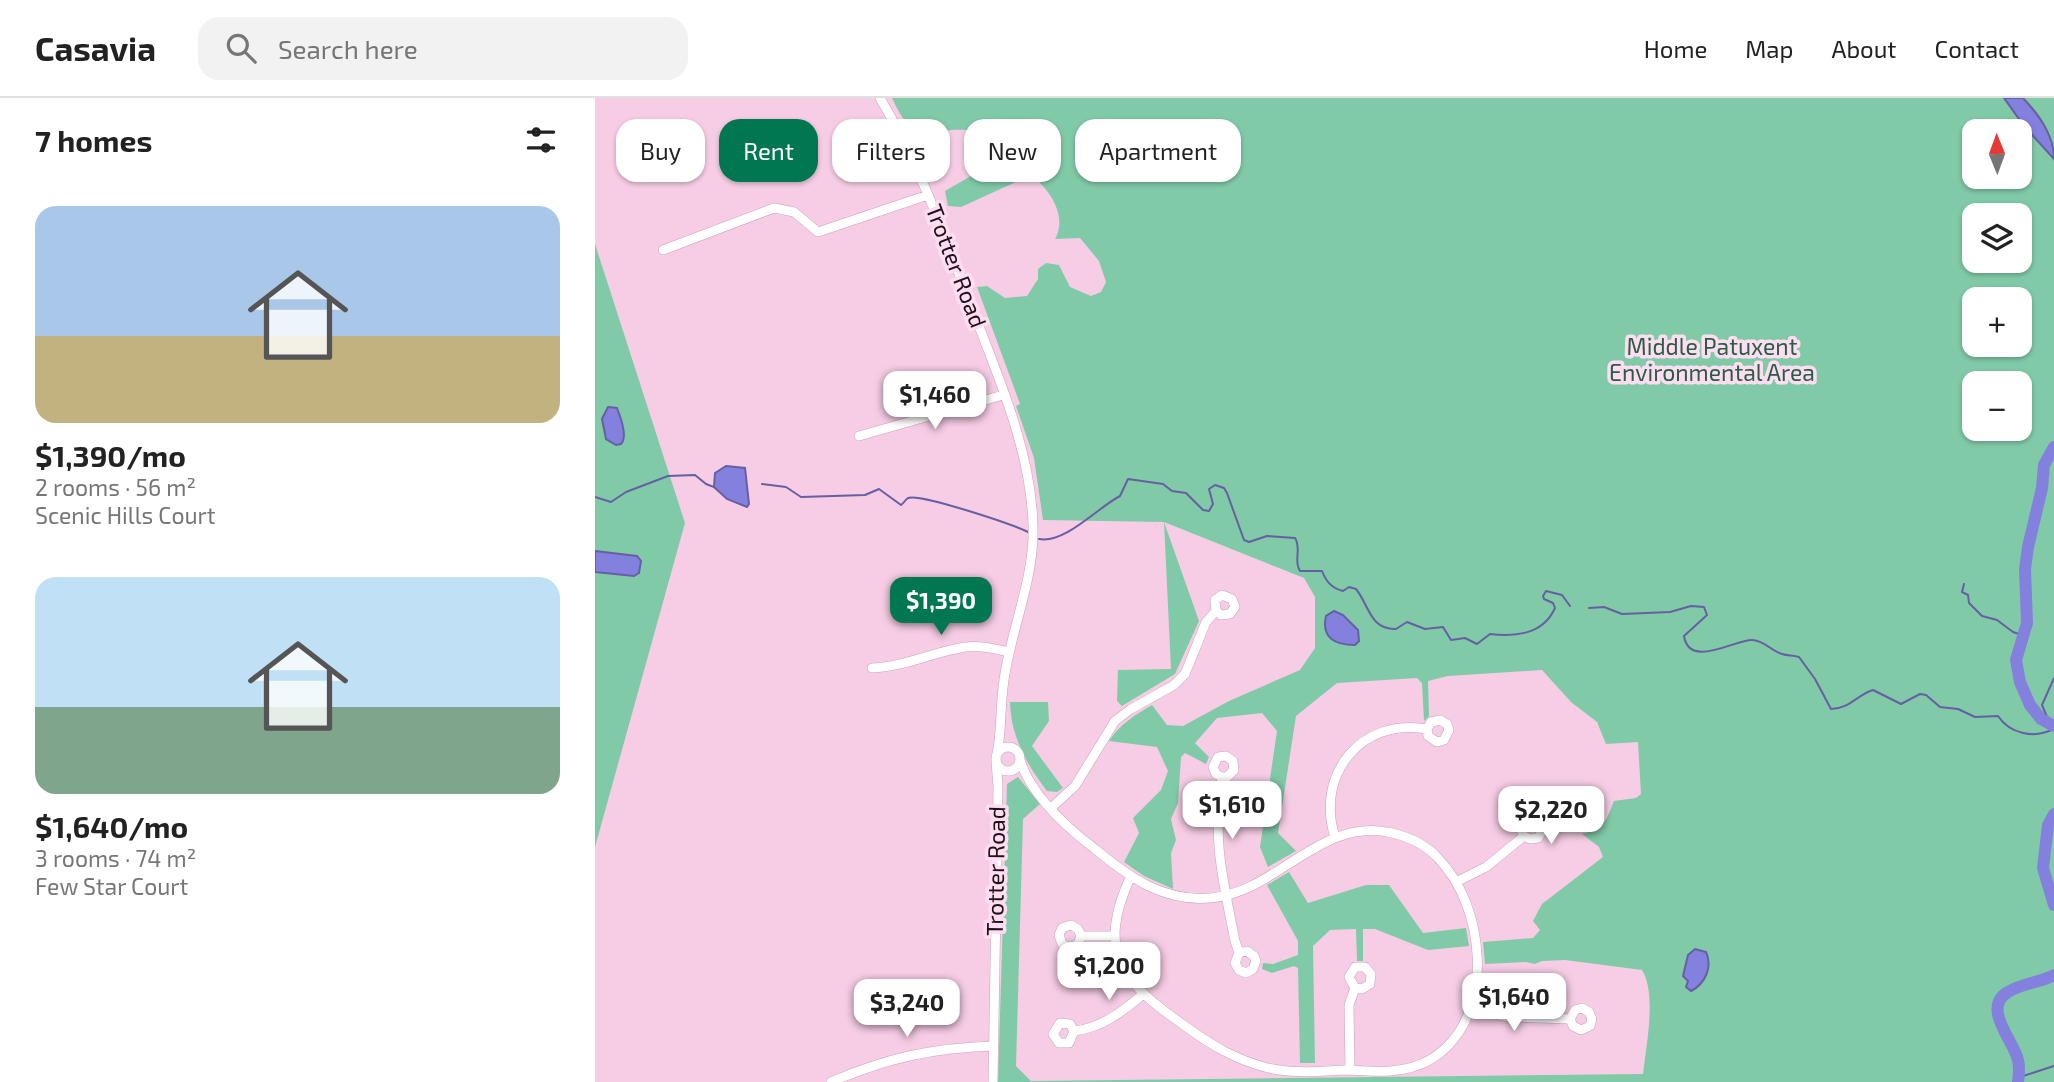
<!DOCTYPE html>
<html lang="en">
<head>
<meta charset="utf-8">
<style>
  :root { --surface:#fff; --page:#f2f2f2; --text:#222; --muted:#767676; --line:#e0e0e0; --accent:#007651 }
  body { margin:0; font-family:"Exo 2",sans-serif; background:var(--page); color:var(--text); height:100vh; display:flex; flex-direction:column; font-size:26px; white-space:nowrap }
  * { box-sizing:border-box; margin:0 }
  p { font-size:23px; color:var(--muted) }
  .icon { flex:none; width:38px; height:38px; fill:none; stroke:currentColor; stroke-width:2; stroke-linecap:round; stroke-linejoin:round }
  .map { position:relative; flex:1; overflow:hidden }
  .side { display:flex; flex-direction:column; background:var(--surface); width:595px }
  .side>* { flex:none }
  .top-card { position:absolute; left:21px; top:21px; width:665px; height:63px; display:flex; gap:14px }
  .needle { width:46px; rotate:359deg }
  .fabs { position:absolute; left:1367px; top:21px; display:grid; gap:14px }
  .fabs a { display:grid; place-items:center; width:70px; height:70px; border-radius:14px; background:var(--surface); box-shadow:0 2px 5px #0004; font-size:35px }
  .price { position:absolute; translate:-50% -60px; padding:0 16px; border-radius:14px; background:#fff; color:#222; font-size:23px; line-height:46px; filter:drop-shadow(0 2px 4px #0008) }
  .price::after { content:''; position:absolute; left:50%; top:42px; width:21px; height:16px; margin-left:-10px; background:inherit; clip-path:polygon(0 0,100% 0,50% 100%) }
  .price.on { background:var(--accent); color:#fff }
  ul { padding:0; list-style:none }
  li { display:grid; align-content:center; gap:14px; height:371px; padding:0 35px }
  li span { display:grid; place-items:center; height:217px; border-radius:21px; color:#555 }
  li>.icon { margin-inline-start:auto }
  span .icon { width:126px; height:126px; fill:#fffc; stroke-width:1 }
  li b { font-size:30px }
  h2 { display:flex; justify-content:space-between; align-items:center; height:84px; padding:0 35px; font-size:30px }
  .pill { padding:0 24px; border-radius:21px; background:var(--surface); box-shadow:0 2px 5px #0004; font-size:24px; line-height:63px }
  .pill.on { background:var(--accent); color:#fff }
  header { display:flex; align-items:center; gap:42px; box-sizing:border-box; height:98px; padding:0 35px; background:var(--surface); border-bottom:2px solid var(--line) }
  header strong { font-size:33px }
  nav { display:flex; gap:38px; margin-inline-start:auto; font-size:24px }
  .search { width:490px; height:63px; background:var(--page); display:flex; align-items:center; gap:18px; box-sizing:border-box; padding:0 24px; border-radius:21px; color:var(--muted); font-size:26px }
  main { display:flex; flex:1; min-height:0 }
  .map>svg:first-child { display:block }
  .green { fill:#81caa8; fill-rule:evenodd }
  .water { fill:#8481de; stroke:#665fa3; stroke-width:2 }
  .lines { fill:none; stroke-linecap:round; stroke-linejoin:round }
  .stream { stroke:#665fa3; stroke-width:2 }
  .river { stroke:#8481de; stroke-width:12 }
  .minor-casing { stroke:#c9a1b8; stroke-width:10 }
  .minor { stroke:#fff; stroke-width:9 }
  .labels { text-anchor:middle; stroke-width:7; stroke-linejoin:round; paint-order:stroke }
  .street-label { font-size:23px; fill:#1f111a; stroke:#ffddf0 }
  .park-label { font-size:23px; fill:#2a5d47; stroke:#ffddf0 }
</style>
</head>
<body>
<header>
<strong>Casavia</strong>
<div class="search"><svg class="icon" aria-label="search" viewBox="0 0 24 24"><circle cx="10" cy="10" r="6"/><path d="M15 15l6 6"/></svg>Search here</div>
<nav><a>Home</a><a>Map</a><a>About</a><a>Contact</a></nav>
</header>
<main>
<section class="side">
<h2>7 homes<svg class="icon" aria-label="filters" viewBox="0 0 24 24"><path d="M4 7h16M4 17h16"/><circle cx="9" cy="7" r="2"/><circle cx="15" cy="17" r="2"/></svg></h2>
<ul>
<li><span style="background:linear-gradient(#a9c7e8 60%,#c2b280 0)"><svg class="icon" aria-label="home" viewBox="0 0 24 24"><path d="M3 11l9-7 9 7M6 9v11h12V9"/></svg></span><div><b>$1,390/mo</b><p>2 rooms · 56 m²</p><p>Scenic Hills Court</p></div></li>
<li><span style="background:linear-gradient(#bfe0f5 60%,#7fa58c 0)"><svg class="icon" aria-label="home" viewBox="0 0 24 24"><path d="M3 11l9-7 9 7M6 9v11h12V9"/></svg></span><div><b>$1,640/mo</b><p>3 rooms · 74 m²</p><p>Few Star Court</p></div></li>
</ul>
</section>
<div class="map">
<svg width="1459" height="984" viewBox="0 0 1459 984">
  <rect width="100%" height="100%" fill="#f6cde5"/>
  <path class="green" d="M 297,0 L 1459,0 L 1459,984 L 403,984 L 412,686 L 423,679 L 445,706 L 428,721 L 421,968 L 436,983 L 1048,976 C 1051,948 1062,896 1047,872 L 970,862 L 947,863 L 940,866 L 931,864 L 890,866 L 888,844 L 938,840 L 945,832 L 938,823 L 947,806 L 1008,759 L 1004,749 L 987,736 C 1010,730 1010,725 1019,703 L 1041,700 L 1046,696 L 1043,644 L 1011,646 L 1002,624 L 976,604 L 947,572 L 853,578 L 833,583 L 834,618 L 829,623 L 827,585 L 822,580 L 742,585 L 701,618 L 683,735 L 701,753 L 673,769 L 665,749 L 682,633 L 667,615 L 622,620 L 600,645 L 614,659 L 611,666 L 590,655 L 586,659 L 583,705 L 576,721 L 581,742 L 576,755 L 578,791 L 549,778 L 529,764 L 544,735 L 538,720 L 566,692 L 573,673 L 562,649 L 514,643 C 525,626 540,617 557,607 L 572,627 L 588,628 L 634,603 L 705,572 L 720,550 L 720,499 L 709,480 L 569,424 L 604,523 L 580,576 L 527,608 L 522,603 L 523,572 L 576,571 L 569,424 L 448,422 L 439,360 L 421,308 L 425,306 L 382,189 L 392,188 L 410,200 L 432,198 L 443,181 L 443,171 L 451,165 L 464,167 L 475,189 L 496,198 L 506,194 L 511,184 L 504,163 L 485,140 L 460,141 C 473,119 455,91 436,77 L 366,109 L 353,108 L 350,93 L 414,56 L 411,50 C 400,45 384,33 372,32 C 327,30 321,51 297,0 ZM 1379,33 L 1424,33 L 1424,79 L 1379,79 ZM 1379,117 L 1424,117 L 1424,163 L 1379,163 ZM 1379,201 L 1424,201 L 1424,247 L 1379,247 ZM 1379,285 L 1424,285 L 1424,331 L 1379,331 Z
    M 0,146 L 90,425 L 0,749 Z
    M 415,604 L 453,604 L 454,623 L 437,648 L 468,690 L 462,694 L 452,693 C 432,667 416,639 415,604 Z
    M 694,774 L 713,805 L 771,787 L 794,787 L 828,835 L 871,830 L 874,848 L 833,852 L 780,831 L 768,831 L 768,863 L 762,863 L 761,831 L 735,832 L 718,848 L 720,965 L 705,965 L 703,870 L 699,868 L 677,875 L 667,871 L 668,865 L 678,866 L 703,857 L 703,843 L 672,787 Z"/>
  <path class="water" d="M 1409,0 L 1428,0 C 1444,17 1459,37 1459,61 L 1429,28 Z
    M 13,309 L 22,310 C 26,320 33,339 26,346 L 21,347 L 11,341 L 7,321 Z
    M 131,368 L 150,370 L 154,406 L 152,409 L 132,401 L 119,389 L 120,375 Z
    M 0,453 L 42,458 L 46,463 L 44,475 L 39,478 L 0,474 Z
    M 739,513 L 748,517 L 763,532 L 764,543 L 760,547 C 740,547 726,540 731,518 Z
    M 1100,851 L 1111,854 C 1118,869 1110,886 1096,893 L 1091,889 L 1093,883 L 1088,878 L 1093,857 Z"/>
  <g class="lines">
    <path class="stream" d="M 167,386 L 191,389 L 206,399 L 270,397 L 284,391 L 306,407 C 309,405 310,402 313,400 C 325,395 419,427 433,434
      M 0,399 L 16,404 L 31,394 L 73,378 L 100,377 L 111,386 L 119,389
      M 444,441 C 470,446 502,410 525,398 L 533,381 L 568,386 L 577,393 L 591,395 L 608,412 L 614,413 L 618,406 L 614,391 L 620,387 L 629,390 L 632,395 L 649,442 L 654,444 L 672,438 L 700,440 C 707,451 698,462 705,473 L 727,473 C 731,483 736,490 748,493 L 754,489 L 761,491 C 774,507 775,532 801,531 L 812,524 L 830,531 L 848,529 L 856,542 L 870,540 L 882,546 L 895,536 C 920,539 948,537 960,510 L 958,505 L 949,501 L 948,498 L 951,493 L 967,497 L 975,508
      M 1369,486 L 1367,494 L 1373,497 L 1374,505 L 1387,518 L 1402,522 L 1418,534 L 1430,538
      M 994,510 L 1009,509 L 1027,516 L 1075,514 L 1096,508 L 1109,509 L 1112,517 L 1089,538 C 1094,572 1143,540 1158,542 C 1170,543 1176,553 1187,556 C 1193,558 1198,557 1204,559 L 1220,581 L 1236,611 C 1254,611 1262,597 1278,592 L 1306,606 L 1325,596 L 1331,597 L 1345,609 L 1363,611 L 1380,619 L 1403,618 C 1415,636 1439,641 1459,631
      M 1455,626 L 1447,607 L 1459,580
      M 1423,984 L 1428,978 L 1459,968"/>
    <path class="river" d="M 1459,349 L 1449,367 L 1447,390 L 1433,449 L 1430,471 L 1432,525 L 1421,562 L 1425,584 L 1435,607 L 1446,621 L 1459,628
      M 1459,716 L 1453,727 L 1448,770 L 1459,807
      M 1423,984 C 1424,977 1425,970 1423,962 C 1419,943 1386,910 1413,894 C 1427,885 1444,885 1459,877"/>
    <defs>
      <path id="minor" d="M 285,0 C 325,67 351,141 378,213 C 404,280 436,354 438,427 C 440,480 416,531 409,582 C 405,607 407,632 402,656
        M 68,152 L 179,110 L 199,114 L 223,134 L 333,97
        M 264,338 L 408,297
        M 277,570 C 309,569 338,554 370,549 C 385,547 400,551 414,554
        M401 661a12 12 0 1 1 24 0a12 12 0 1 1-24 0Z
        M 425,662 C 436,697 471,729 500,751 C 534,779 568,804 615,800 C 682,795 725,718 797,735 C 814,739 831,747 843,760 C 867,785 880,821 882,856 C 886,912 859,969 795,973 C 780,974 764,972 749,972 C 724,973 697,976 673,970 C 641,962 616,947 590,928 C 528,885 500,854 536,778
        M 627,679 L 632,679 L 639,672 L 638,663 L 631,658 L 623,659 L 618,669 L 621,676 L 627,679 C 617,743 628,781 640,843 L 644,855 L 652,853 L 659,858 L 661,863 L 658,871 L 651,875 L 644,872 L 640,865 L 644,855
        M 456,710 L 480,688 L 520,623 L 536,611 L 579,587 L 590,576 L 611,524 L 621,513 L 620,502 L 627,497 L 637,501 L 640,509 L 635,516 L 626,517 L 621,513
        M 740,739 C 720,677 766,619 832,631 L 836,624 L 845,622 L 852,626 L 854,632 L 849,642 L 842,644 L 833,638 L 832,631
        M 861,784 L 891,769 L 929,738 L 935,741 L 943,740 L 948,732 L 944,723 L 937,720 L 930,723 L 926,732 L 929,738
        M 486,838 L 483,831 L 476,827 L 467,830 L 464,837 L 467,846 L 475,850 L 483,846 L 486,838 L 520,838
        M 878,911 L 913,919 L 975,921 L 980,912 L 987,910 L 994,914 L 997,921 L 995,928 L 986,932 L 978,928 L 975,921
        M 479,933 L 475,926 L 465,925 L 458,936 L 464,945 L 474,945 L 479,933 C 506,930 527,914 547,897
        M 755,972 L 754,907 L 760,890 L 754,879 L 760,869 L 770,869 L 776,876 L 775,886 L 767,891 L 760,890
        M 236,984 C 292,960 337,950 398,948
        M 398,984 L 403,688 L 401,664"/>
    </defs>
    <use href="#minor" class="minor-casing"/>
    <use href="#minor" class="minor"/>
  </g>
  <g class="labels">
    <g class="street-label">
      <text transform="translate(361 168) rotate(69)" y="8">Trotter Road</text>
      <text transform="translate(401 773) rotate(-89)" y="8">Trotter Road</text>
    </g>
    <g class="park-label">
      <text x="1117" y="257">Middle Patuxent<tspan x="1117" dy="26">Environmental Area</tspan></text>
    </g>
  </g>
</svg>
<div class="fabs">
<a><svg class="needle" viewBox="-14 -14 28 28"><path d="M0-13l5 13h-10z" fill="#e53935"/><path d="M0 13l5-13h-10z" fill="#767676"/></svg></a>
<a><svg class="icon" aria-label="layers" viewBox="0 0 24 24"><path d="M12 4l9 5-9 5-9-5zM3 14l9 5 9-5"/></svg></a>
<a>+</a>
<a>−</a>
</div>
<b class="price" style="left:340px;top:333px">$1,460</b>
<b class="price on" style="left:346px;top:539px">$1,390</b>
<b class="price" style="left:637px;top:743px">$1,610</b>
<b class="price" style="left:956px;top:748px">$2,220</b>
<b class="price" style="left:514px;top:904px">$1,200</b>
<b class="price" style="left:919px;top:935px">$1,640</b>
<b class="price" style="left:312px;top:941px">$3,240</b>
<div class="top-card">
<a class="pill">Buy</a>
<a class="pill on">Rent</a>
<a class="pill">Filters</a>
<a class="pill">New</a>
<a class="pill">Apartment</a>
</div>
</div>
</main>
</body>
</html>
